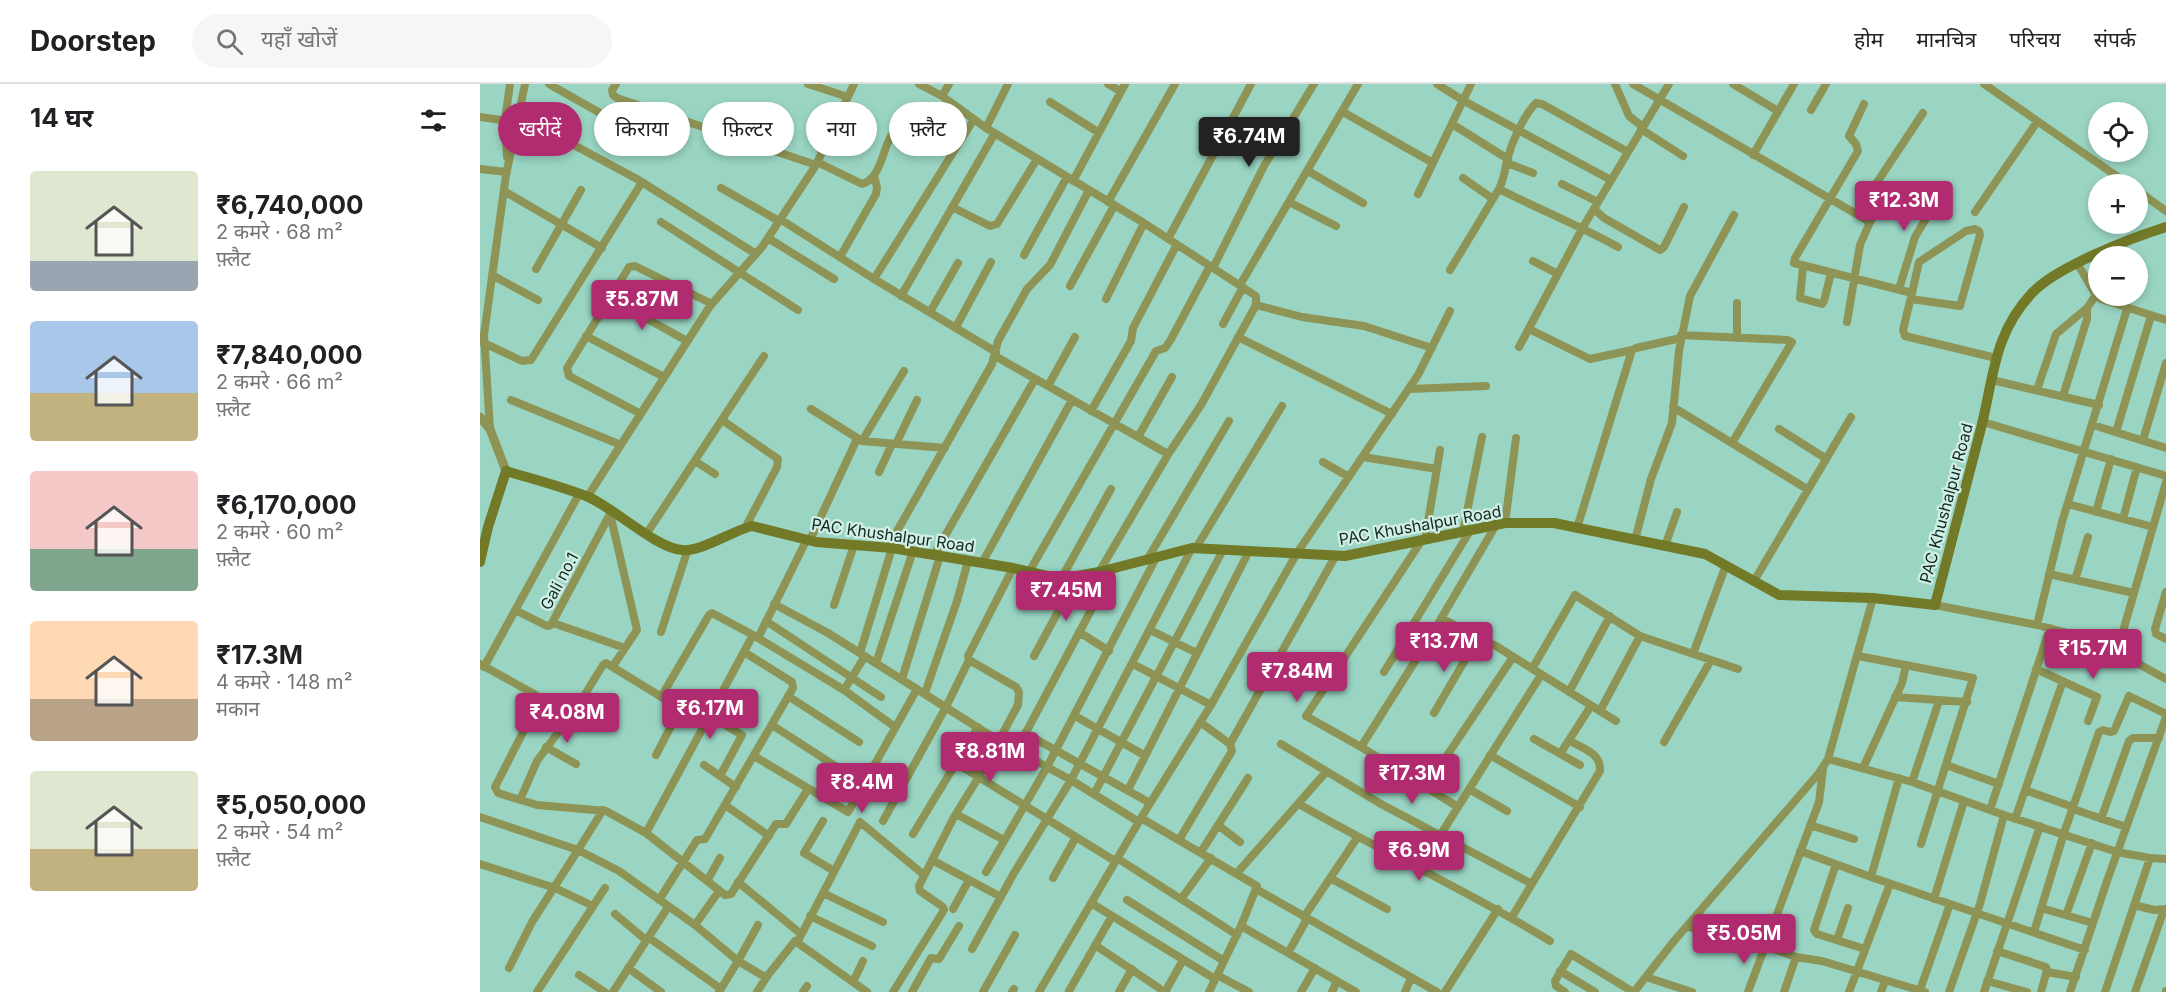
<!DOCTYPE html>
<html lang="hi">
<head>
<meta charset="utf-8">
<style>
  :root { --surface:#fff; --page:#f6f6f6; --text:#202124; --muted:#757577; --line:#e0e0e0; --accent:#b12b70 }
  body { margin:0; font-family:Inter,"Noto Sans Devanagari",sans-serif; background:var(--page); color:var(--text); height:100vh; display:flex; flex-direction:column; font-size:22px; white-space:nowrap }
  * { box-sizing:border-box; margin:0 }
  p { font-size:20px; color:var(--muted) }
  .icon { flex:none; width:33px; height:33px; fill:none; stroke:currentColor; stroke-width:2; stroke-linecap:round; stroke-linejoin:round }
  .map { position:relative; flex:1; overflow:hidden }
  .side { display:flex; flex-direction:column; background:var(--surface); width:480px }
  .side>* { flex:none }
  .hud { position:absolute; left:18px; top:18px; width:570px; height:54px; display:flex; gap:12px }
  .buttons { position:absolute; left:1608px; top:18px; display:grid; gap:12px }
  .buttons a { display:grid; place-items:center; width:60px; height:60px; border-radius:50%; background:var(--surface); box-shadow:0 3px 9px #0003; font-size:30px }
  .price { position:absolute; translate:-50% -51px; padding:0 14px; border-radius:6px; background:var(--accent); color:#fff; font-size:20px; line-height:39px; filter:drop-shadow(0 2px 3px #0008) }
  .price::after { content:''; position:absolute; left:50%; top:36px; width:18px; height:14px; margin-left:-9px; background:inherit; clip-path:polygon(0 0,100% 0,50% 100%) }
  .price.selected { background:#222; color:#fff }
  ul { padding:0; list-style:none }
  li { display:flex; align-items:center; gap:18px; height:150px; padding:0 30px }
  li span { display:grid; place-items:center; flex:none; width:168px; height:120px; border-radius:6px; color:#555 }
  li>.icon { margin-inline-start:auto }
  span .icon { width:72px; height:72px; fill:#fffc; stroke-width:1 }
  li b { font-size:26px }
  h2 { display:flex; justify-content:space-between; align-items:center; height:72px; padding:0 30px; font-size:26px }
  .tag { padding:0 21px; border-radius:27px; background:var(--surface); box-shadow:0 3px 9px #0003; font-size:21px; line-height:54px }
  .tag.selected { background:var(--accent); color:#fff }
  header { display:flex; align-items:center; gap:36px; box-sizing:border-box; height:84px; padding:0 30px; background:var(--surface); border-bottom:2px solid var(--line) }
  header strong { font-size:28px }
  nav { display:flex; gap:33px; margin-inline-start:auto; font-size:21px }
  .search { width:420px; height:54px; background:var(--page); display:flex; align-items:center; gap:15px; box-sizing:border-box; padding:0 21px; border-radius:33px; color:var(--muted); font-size:22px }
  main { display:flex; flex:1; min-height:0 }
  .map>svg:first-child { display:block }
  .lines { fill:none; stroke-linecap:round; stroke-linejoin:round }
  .minor { stroke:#8d9455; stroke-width:8 }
  .tertiary { stroke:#8d9455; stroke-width:9 }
  .secondary { stroke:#727927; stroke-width:10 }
  .labels { text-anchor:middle; stroke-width:4.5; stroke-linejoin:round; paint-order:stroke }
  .street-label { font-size:16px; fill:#112923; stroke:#d2efe5 }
</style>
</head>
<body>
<header>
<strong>Doorstep</strong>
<div class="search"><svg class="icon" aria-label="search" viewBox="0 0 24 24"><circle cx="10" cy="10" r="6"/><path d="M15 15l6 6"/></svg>यहाँ खोजें</div>
<nav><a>होम</a><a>मानचित्र</a><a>परिचय</a><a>संपर्क</a></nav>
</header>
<main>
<section class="side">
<h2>14 घर<svg class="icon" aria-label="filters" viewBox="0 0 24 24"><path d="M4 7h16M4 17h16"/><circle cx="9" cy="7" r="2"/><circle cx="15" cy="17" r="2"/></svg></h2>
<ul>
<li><span style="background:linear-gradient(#dfe7d0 75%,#9aa5b1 0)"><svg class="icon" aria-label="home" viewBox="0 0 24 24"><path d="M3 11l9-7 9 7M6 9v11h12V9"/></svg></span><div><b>₹6,740,000</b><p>2 कमरे · 68 m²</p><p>फ़्लैट</p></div></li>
<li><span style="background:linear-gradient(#a9c7e8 60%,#c2b280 0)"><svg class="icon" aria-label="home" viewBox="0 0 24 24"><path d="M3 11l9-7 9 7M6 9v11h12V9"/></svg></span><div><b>₹7,840,000</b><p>2 कमरे · 66 m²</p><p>फ़्लैट</p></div></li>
<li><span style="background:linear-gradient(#f6c9c9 65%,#7fa58c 0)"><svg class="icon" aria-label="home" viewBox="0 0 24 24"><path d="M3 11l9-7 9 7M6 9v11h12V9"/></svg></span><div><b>₹6,170,000</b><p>2 कमरे · 60 m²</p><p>फ़्लैट</p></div></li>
<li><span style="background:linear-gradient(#ffd9b3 65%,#b9a48a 0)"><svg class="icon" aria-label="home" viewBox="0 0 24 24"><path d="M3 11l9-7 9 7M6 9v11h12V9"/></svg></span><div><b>₹17.3M</b><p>4 कमरे · 148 m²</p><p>मकान</p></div></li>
<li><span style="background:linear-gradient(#dfe7d0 65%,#c2b280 0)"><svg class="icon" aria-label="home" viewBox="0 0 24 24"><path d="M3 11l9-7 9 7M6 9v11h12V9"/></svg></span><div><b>₹5,050,000</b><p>2 कमरे · 54 m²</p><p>फ़्लैट</p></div></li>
</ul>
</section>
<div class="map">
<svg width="1686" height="908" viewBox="0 0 1686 908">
  <rect width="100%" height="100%" fill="#9ad5c3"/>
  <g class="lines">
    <path class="minor" d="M 69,0 L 159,51
      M 136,0 L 132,6 L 133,11 L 137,14 L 336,81
      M 328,0 L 368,13
      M 439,0 L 462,12 L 506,44 L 664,139 L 776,212 L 776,221 L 721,321 L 689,369 L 619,488
      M 628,0 L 640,7
      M 957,0 L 984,17 L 1131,96
      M 1135,0 L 1149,32 L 1163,43
      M 1153,0 L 1390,138
      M 1253,0 L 1298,27
      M 1504,0 L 1648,100
      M 462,12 L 469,0
      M 570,18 L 618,48
      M 1384,20 L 1369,52 L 1376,60 L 1378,67 L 1315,174 L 1314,179 L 1432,209 L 1423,246 L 1425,252 L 1516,274
      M 1331,26 L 1346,0
      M 863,28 L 953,79
      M 38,31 L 157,95 L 276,170
      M 0,33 L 28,37
      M 972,40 L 1028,75
      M 506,44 L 528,0
      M 1161,45 L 1203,72
      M 1273,71 L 1314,0
      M 27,73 L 25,36 L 30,0
      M 337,78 L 382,100 C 403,94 402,60 415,46 L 422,46 L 448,59
      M 1027,79 L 1053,89
      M 0,85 L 27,88
      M 828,87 L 883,119
      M 983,94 L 1013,115
      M 593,97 L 645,0
      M 1082,100 L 1118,118
      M 241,104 L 299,137
      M 1019,105 C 1058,125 1099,141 1138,163
      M 24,107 L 122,164
      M 1658,107 L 1686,127
      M 938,110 L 991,0
      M 628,118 L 695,0
      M 809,118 L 856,142
      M 472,123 L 510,142 L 517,140 L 557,75
      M 1114,125 L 1124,134 L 1180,166 L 1184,163 L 1204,123
      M 1495,128 L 1557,38
      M 1376,130 L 1443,29
      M 300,135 L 394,195 L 516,268
      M 181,138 L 318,226
      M 288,154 L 354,195
      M 688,155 L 771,0
      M 544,171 L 587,93
      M 360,173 L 396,110 L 397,103 L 394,92
      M 1053,177 L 1078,190
      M 1597,179 L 1616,211 L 1621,215 L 1686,236
      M 1323,183 L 1320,214 L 1342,220 L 1344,217 L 1351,189
      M 733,184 L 784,82 L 834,0
      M 56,185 L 101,106
      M 970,186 L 1019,105 C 1024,95 1025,86 1027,76 C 1032,58 1043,32 1056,19 L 1062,20 L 1148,68
      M 12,191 L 58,216
      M 394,195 L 494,35
      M 760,201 L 878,0
      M 590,202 L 634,122
      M 1419,205 L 1435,153 L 1463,106
      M 421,212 L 515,49
      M 130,214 L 207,257
      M 626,215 L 664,139
      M 1431,215 L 1480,222 L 1500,151 L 1499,147 L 1495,145 L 1486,147 L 1439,178 L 1432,209
      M 776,221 L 822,233 L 884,242 L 952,264
      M 450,228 L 478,179
      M 1367,238 L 1380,161 L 1390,138 L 1408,107
      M 743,240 L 763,203
      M 476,243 L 511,178
      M 1049,245 L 1110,275 L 1152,266
      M 1201,251 L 1308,256 L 1312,258 L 1252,359
      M 106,252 L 184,293
      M 758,253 L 912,330
      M 1257,254 L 1257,219
      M 0,257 L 42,277 L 51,276 L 162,98
      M 1039,263 L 1103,143 L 1189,0
      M 515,272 L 688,370
      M 1512,296 L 1619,321
      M 568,302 L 595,253
      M 930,305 L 1006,302
      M 1557,306 L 1576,250 L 1607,224 L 1616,211
      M 1583,312 L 1607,235 L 1607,224
      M 31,316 L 141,361
      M 1193,323 L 1327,405
      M 331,325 L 382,357 L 465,364
      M 611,327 L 651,257 L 653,244 L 696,162
      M 161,330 L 89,292 L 87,284 L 149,183 L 155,182 L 232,220
      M 242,336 L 298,375 L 297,383 L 265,444
      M 1503,338 L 1686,392
      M 1613,341 L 1686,364
      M 10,345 L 4,251 L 26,91 L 45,0
      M 1299,345 L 1345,374
      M 1636,348 L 1671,232
      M 658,353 L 692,293
      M 1663,356 L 1686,279
      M 382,357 L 424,287
      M 416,360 L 437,316
      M 883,373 L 957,385
      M 215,377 L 235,390
      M 843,378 L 869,393
      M 399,388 L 412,360
      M 108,412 L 230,222 L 282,163 L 336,81 L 374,0
      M 1588,420 L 1673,443
      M 129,425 L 157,546 L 133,582
      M 1616,428 L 1631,375
      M 1643,435 L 1657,383
      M 1025,439 L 1036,354
      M 1097,444 L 1152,266 L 1156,264 L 1201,254
      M 983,448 L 1002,353
      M 167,449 L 284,272
      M 330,456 L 377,355
      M 942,456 L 826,632 L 881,663 L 978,723
      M 945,456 L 960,366
      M 1155,456 L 1171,395 L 1192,339 L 1199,267 L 1210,212 L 1254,131
      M 1185,462 L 1197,428
      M 408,463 L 512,280 L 518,257 L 547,205 L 570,181 L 608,108
      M 716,464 L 802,322
      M 454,471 L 555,295
      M 667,476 L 749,337
      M 502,479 L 592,316
      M 549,488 L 676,267 L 685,264 L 690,257 L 730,182
      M 1569,490 L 1654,509
      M 581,495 L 631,405
      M 1595,496 L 1608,453
      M 1274,497 L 1371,333
      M 1686,508 L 1675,545 L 1676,550 L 1686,555
      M 294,520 L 348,549 L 519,657 L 591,696 L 659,738
      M 354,521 L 374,461
      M 1455,521 L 1557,541 L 1603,553 L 1637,568 L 1686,595
      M 35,526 L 67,542 L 71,541 L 130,430
      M 961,534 L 1016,562 L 1136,637
      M 286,537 L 401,613
      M 73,539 L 145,564
      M 1557,541 L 1582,438 L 1647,225
      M 670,546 L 717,569
      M 181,548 L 208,465
      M 599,548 L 629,567
      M 278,554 L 327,455
      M 949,555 L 985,576 L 954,629
      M 1637,568 L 1686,398
      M 380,569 L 412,464
      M 1213,570 L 1246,481
      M 554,572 L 597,493
      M 1378,572 L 1493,594 L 1441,760
      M 396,579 L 433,467
      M 0,580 L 56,611 L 58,619 L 15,703 L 18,709 L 57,721 L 126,727 L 166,749 L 245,811 L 251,810 L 296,740 L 306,740 L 328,705
      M 653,580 L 731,621
      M 4,583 L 99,410
      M 1052,585 L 1095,511 L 1160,552 L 1258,585
      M 1556,585 L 1617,613 L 1608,637
      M 904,588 L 990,447
      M 422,595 L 460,472
      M 364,606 L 385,572
      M 1089,608 L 1130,532
      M 445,609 L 477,517 L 488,477
      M 308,612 L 379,658
      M 181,613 L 229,531 L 232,529 L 273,551 L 364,606 L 415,643
      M 1415,613 L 1487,618
      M 1120,627 L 1160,552
      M 229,631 L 262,651 L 240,692
      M 595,632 L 664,671
      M 292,641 L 363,687
      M 545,649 L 670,719
      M 1054,655 L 1100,681
      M 1184,658 L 1231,576
      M 750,660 L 856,471
      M 801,660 L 901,720 L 1052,800
      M 66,663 L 96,680
      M 881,663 L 949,555 L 1016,441
      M 536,667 L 633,485
      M 1080,670 L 1111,622
      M 176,671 L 200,625
      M 1010,671 L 1100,723
      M 274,672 L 368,728 L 437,605
      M 1348,675 L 1432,698 L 1524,731 L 1500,820 L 1469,908
      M 476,679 L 635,777
      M 224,681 L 256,703
      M 1466,681 L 1519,700
      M 960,682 L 1033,573
      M 1383,684 L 1422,599 L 1426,581
      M 1432,698 L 1459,617
      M 989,705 L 1027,727
      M 648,706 L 769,467
      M 1545,706 L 1593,723
      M 614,710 L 743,466
      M 40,716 L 57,677 L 99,620 L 123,581 L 126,579 L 224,639
      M 819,720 C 902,768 989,807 1070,857
      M 245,721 L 289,752
      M 1593,725 L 1646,743
      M 1510,726 L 1570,544
      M 476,730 L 524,756
      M 1524,731 L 1637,768 L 1670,774 L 1686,775
      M 0,733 L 98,766 L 123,726
      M 661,734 L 777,802 L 761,842 L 729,908
      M 1535,735 L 1583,597
      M 1621,735 L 1649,657 L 1653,654 L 1679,654
      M 343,737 L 324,769 L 354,787
      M 403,737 L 466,623 L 489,576
      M 738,741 L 760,758
      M 1330,741 L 1374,755
      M 166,749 L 273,551
      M 433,750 L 498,643
      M 961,750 L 1061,591
      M 699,756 L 752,667 L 750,660 L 720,638
      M 1320,767 L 1391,793 L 1605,866
      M 721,768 L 768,694
      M 637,774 L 757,851
      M 452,776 L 521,813
      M 0,780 L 75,804 L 113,822
      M 1356,780 L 1334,846 L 1337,850 L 1385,865
      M 506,788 L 567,683 L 676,474
      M 757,789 L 846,688
      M 1391,793 L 1419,694
      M 573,794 L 596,753
      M 850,794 L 907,825
      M 227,797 L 240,774
      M 258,798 L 321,850
      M 776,805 L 957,908
      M 343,809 L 403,838
      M 701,815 L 731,774
      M 1454,815 L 1484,717
      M 179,816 L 217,756 L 225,755 L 313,604 L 312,598 L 264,568
      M 647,816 L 744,877
      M 611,819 L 735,895
      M 1654,821 L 1674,826 L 1686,825
      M 1561,824 L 1613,839
      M 473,825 L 489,796
      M 135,830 L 166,856
      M 1586,831 L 1612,759
      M 330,832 L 392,862
      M 824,833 L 877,754
      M 1032,833 L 1120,687 C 1121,669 1104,665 1090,657
      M 215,841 L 239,807
      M 761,842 L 876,908
      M 1207,842 L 1230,851 L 1294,865 L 1316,873 L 1342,877 L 1445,908
      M 1554,848 L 1584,749 L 1619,648 L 1623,646 L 1630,648 L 1634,647 L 1649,612 L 1686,630
      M 168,853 L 241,905
      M 1357,856 L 1368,824
      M 318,857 L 380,738 L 444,791
      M 615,861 L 679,904
      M 492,865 L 534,789 L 591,696 L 712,464
      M 1517,867 L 1566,883 L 1567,886 L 1561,908
      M 808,869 L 827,835
      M 29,884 L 52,838 L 98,766 L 139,787 L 215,841 L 258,877 L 278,841
      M 148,884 L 181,908
      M 1080,887 L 1115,908
      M 1567,888 L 1596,893
      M 99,891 L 125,908
      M 737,891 L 769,908
      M 1166,893 L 1212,908
      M 1507,897 L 1547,908
      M 373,898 L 383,877
      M 1440,906 L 1470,820
      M 589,907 L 632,832
      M 57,908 L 125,804
      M 133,908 L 188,823
      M 239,908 L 258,877 L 285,893 L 288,891 L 315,857 L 387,908
      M 277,908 L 288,891
      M 323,908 L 327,902
      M 413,908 L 464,826 L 463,823 L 440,807 L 439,802 L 474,733 L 503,686 L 538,621 L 539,608 L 536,603 L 489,576 L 488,572 L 533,484
      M 432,908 L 451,874 L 459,875 L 479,842
      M 503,908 L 535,851
      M 532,908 L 534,905
      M 559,908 L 661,734 L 731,621 L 817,469 L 938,291 L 970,227
      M 639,908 L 652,885
      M 685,908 L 703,876
      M 821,908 L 835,884
      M 852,908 L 857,897
      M 925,908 L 931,894
      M 965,908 L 1018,825
      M 1085,908 L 1076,902 L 1075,897 L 1091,870 L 1153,908
      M 1154,908 L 1194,857 L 1339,689 L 1348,675 L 1393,514
      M 1268,908 L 1339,718 L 1343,685
      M 1304,908 L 1316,873
      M 1369,908 L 1410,800
      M 1401,908 L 1405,897
      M 1504,908 L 1560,742
      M 1590,908 L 1628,794 L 1686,633
      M 1625,908 L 1670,774
      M 1655,908 L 1684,826
      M 1686,908 L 1686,907"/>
    <path class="tertiary" d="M 0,333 L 10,345 L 26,387"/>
    <path class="secondary" d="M 0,478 L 8,443 L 26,387 C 53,395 80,402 106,412 C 132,422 177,465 202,466 C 221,468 252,447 272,442 L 336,458 L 412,464 L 533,484 L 581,495 L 619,488 L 712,464 L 865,472 L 1025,439 L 1074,439 L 1225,470 L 1299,511 L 1393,514 L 1455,521 C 1470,463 1485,406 1500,348 C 1514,295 1512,252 1552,209 C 1576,183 1651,154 1686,143"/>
  </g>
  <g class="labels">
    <g class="street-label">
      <text transform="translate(1466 419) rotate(-75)" y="6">PAC Khushalpur Road</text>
      <text transform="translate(940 441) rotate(-10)" y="6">PAC Khushalpur Road</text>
      <text transform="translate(413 451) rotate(8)" y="6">PAC Khushalpur Road</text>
      <text transform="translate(79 497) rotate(-62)" y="6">Gali no.1</text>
    </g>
  </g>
</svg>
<div class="buttons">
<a><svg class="icon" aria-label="locate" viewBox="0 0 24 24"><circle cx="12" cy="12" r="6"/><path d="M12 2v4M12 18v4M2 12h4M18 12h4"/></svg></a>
<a>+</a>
<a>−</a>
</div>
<b class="price selected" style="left:769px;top:84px">₹6.74M</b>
<b class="price" style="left:1424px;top:148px">₹12.3M</b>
<b class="price" style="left:162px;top:247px">₹5.87M</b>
<b class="price" style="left:586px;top:538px">₹7.45M</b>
<b class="price" style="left:964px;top:589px">₹13.7M</b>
<b class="price" style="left:1613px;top:596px">₹15.7M</b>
<b class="price" style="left:817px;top:619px">₹7.84M</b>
<b class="price" style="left:230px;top:656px">₹6.17M</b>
<b class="price" style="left:87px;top:660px">₹4.08M</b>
<b class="price" style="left:510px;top:699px">₹8.81M</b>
<b class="price" style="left:932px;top:721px">₹17.3M</b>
<b class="price" style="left:382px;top:730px">₹8.4M</b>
<b class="price" style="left:939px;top:798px">₹6.9M</b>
<b class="price" style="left:1264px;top:881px">₹5.05M</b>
<div class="hud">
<a class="tag selected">खरीदें</a>
<a class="tag">किराया</a>
<a class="tag">फ़िल्टर</a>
<a class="tag">नया</a>
<a class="tag">फ़्लैट</a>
</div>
</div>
</main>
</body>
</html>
